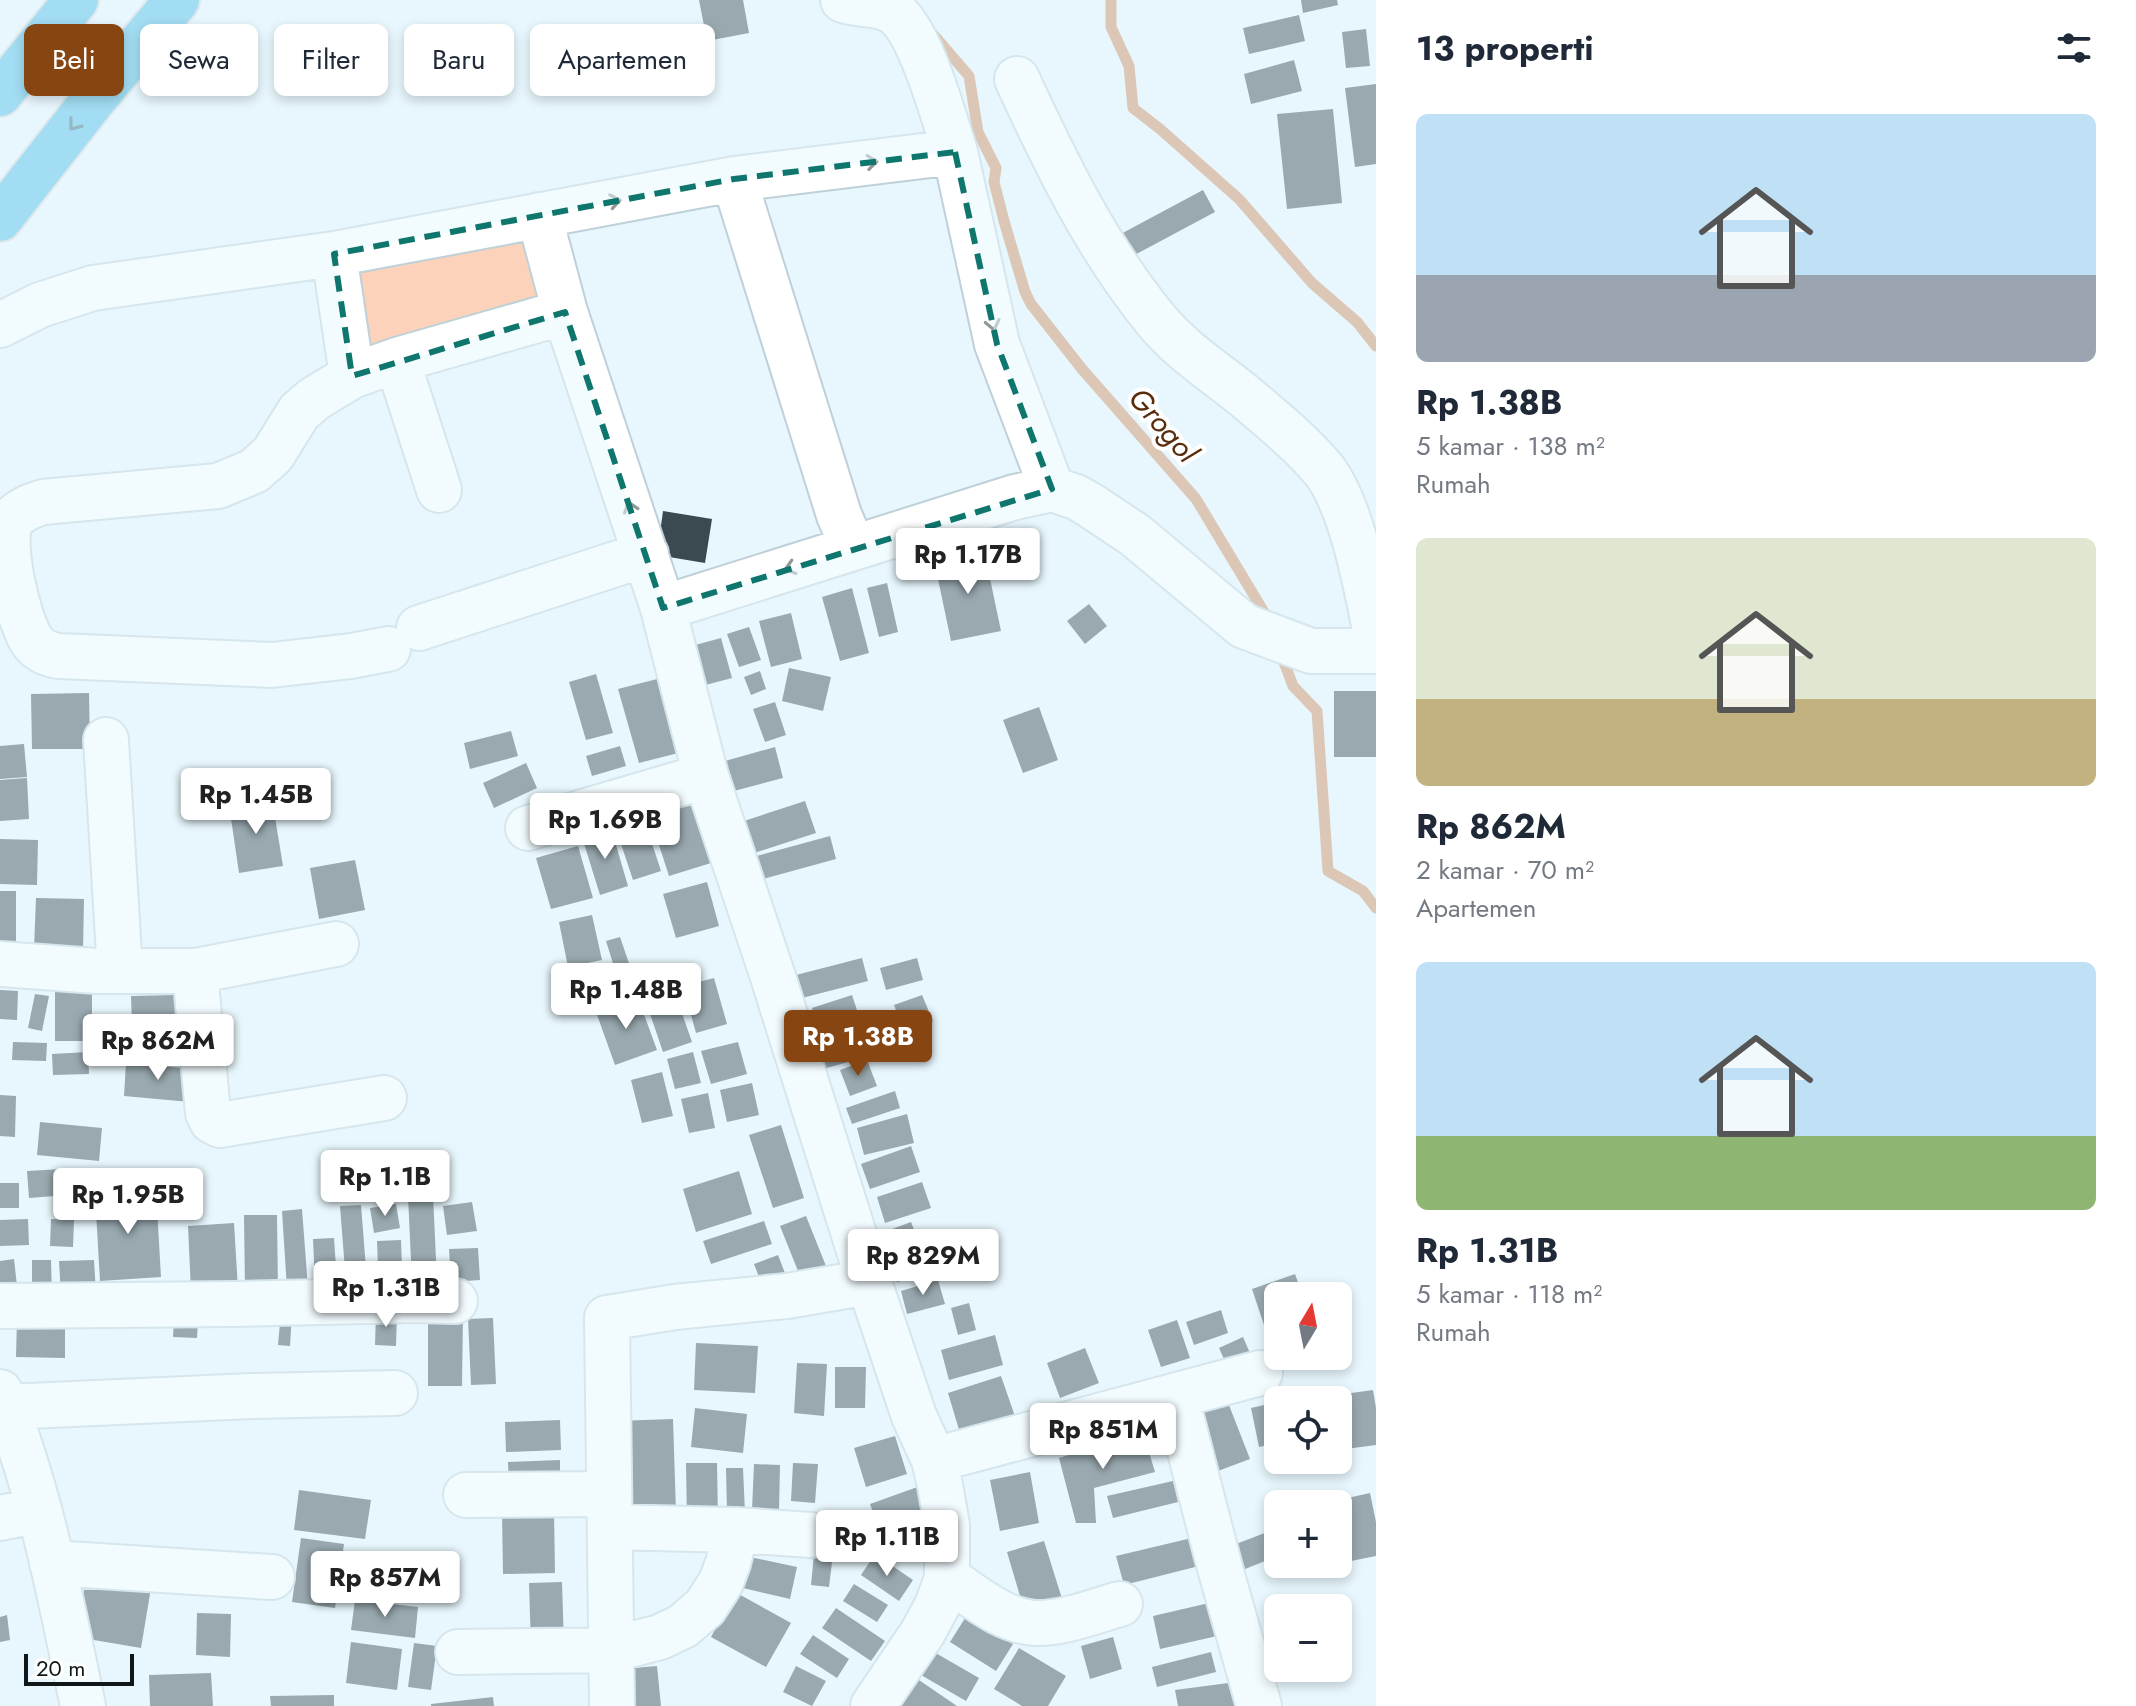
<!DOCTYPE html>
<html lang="id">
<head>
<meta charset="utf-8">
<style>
  :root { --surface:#fff; --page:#f6f6f7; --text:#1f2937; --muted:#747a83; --accent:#864511 }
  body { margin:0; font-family:Jost,sans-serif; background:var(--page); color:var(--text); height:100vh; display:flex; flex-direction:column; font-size:30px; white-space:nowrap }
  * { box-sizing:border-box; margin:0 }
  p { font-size:26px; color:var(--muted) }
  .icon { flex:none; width:44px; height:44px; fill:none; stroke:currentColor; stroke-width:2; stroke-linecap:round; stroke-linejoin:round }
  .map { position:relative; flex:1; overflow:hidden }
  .panel { display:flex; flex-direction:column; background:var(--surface); width:760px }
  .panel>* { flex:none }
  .banner { position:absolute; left:24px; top:24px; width:760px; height:72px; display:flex; gap:16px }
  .needle { width:52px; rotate:10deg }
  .buttons { position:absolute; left:1264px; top:1282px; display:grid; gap:16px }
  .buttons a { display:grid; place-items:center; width:88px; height:88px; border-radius:12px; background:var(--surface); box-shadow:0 4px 12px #0003; font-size:40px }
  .scale { position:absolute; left:24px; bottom:20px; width:110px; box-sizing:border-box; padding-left:8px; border:4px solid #101719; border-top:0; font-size:22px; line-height:28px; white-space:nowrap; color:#101719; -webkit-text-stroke:6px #fff; paint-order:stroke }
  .price { position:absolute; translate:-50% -68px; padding:0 18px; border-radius:8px; background:#fff; color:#222; font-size:26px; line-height:52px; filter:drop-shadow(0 2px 4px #0008) }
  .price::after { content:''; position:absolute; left:50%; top:48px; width:24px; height:18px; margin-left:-12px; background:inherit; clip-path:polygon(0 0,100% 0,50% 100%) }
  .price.active { background:var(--accent); color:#fff }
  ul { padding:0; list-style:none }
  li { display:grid; align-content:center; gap:16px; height:424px; padding:0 40px }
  li span { display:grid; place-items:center; height:248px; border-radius:12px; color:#555 }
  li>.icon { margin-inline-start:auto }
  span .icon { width:144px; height:144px; fill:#fffc; stroke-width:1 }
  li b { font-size:34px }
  h2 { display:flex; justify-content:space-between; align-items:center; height:96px; padding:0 40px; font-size:34px }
  .pill { padding:0 28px; border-radius:12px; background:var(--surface); box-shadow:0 4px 12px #0003; font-size:28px; line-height:72px }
  .pill.active { background:var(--accent); color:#fff }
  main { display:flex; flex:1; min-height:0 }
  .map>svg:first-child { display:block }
  .green { fill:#fcd3ba }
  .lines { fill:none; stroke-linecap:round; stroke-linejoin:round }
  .stream { stroke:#cf8c61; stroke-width:11 }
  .building { fill:#3b4950 }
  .minor-casing { stroke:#bed0d8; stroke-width:48 }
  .highway-casing { stroke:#d4d5d6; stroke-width:48 }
  .minor { stroke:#fff; stroke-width:44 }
  .highway { stroke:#4fbde7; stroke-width:44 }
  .oneway { stroke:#306a80 }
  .oneway2 { stroke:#939798 }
  .marked { fill:none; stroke:#0f766e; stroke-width:6; stroke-dasharray:16 10; stroke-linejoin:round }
  .labels { text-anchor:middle; stroke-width:8; stroke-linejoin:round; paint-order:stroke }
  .water-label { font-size:30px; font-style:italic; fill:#592d0c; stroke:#fff }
</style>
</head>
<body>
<main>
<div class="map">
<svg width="1376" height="1706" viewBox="0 0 1376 1706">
  <rect width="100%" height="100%" fill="#e8f7fd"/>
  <path class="green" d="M 537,216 L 568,313 L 351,373 L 341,254 Z"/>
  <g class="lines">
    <path class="stream" d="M 1111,0 L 1111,27 L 1129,66 L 1133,108 L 1160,129 L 1239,199 L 1312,283 L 1357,322 L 1376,346
      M 932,33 L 969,76 L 978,132 L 996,168 L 994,182 L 1004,221 L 1025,292 L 1031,304 L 1082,369 L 1196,499 L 1270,622
      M 1281,654 L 1293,686 L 1317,711 L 1328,871 L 1363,891 L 1376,908"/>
  </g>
  <path class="building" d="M 699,0 L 743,0 L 749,33 L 707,41 Z
    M 1301,0 L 1337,0 L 1338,5 L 1303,13 Z
    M 1299,15 L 1305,41 L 1249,54 L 1243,28 Z
    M 1366,29 L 1370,66 L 1346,68 L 1342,32 Z
    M 636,47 L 640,85 L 588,91 L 584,53 Z
    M 1294,60 L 1302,91 L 1251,104 L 1244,74 Z
    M 1376,84 L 1376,164 L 1355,167 L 1345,88 Z
    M 1333,109 L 1342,203 L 1287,209 L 1277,114 Z
    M 1203,190 L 1215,212 L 1129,258 L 1117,236 Z
    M 663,511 L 712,519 L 705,563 L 657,555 Z
    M 984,550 L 1001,631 L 951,641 L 934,560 Z
    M 887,583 L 898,632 L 879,637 L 867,588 Z
    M 852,588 L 869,653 L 840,661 L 822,597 Z
    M 1089,604 L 1107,626 L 1085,644 L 1067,621 Z
    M 791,613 L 802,659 L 771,667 L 759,621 Z
    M 749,627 L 761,660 L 739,667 L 727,634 Z
    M 721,638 L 732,678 L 698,687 L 688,647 Z
    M 789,668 L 831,677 L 823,711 L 782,701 Z
    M 760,671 L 766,689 L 751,695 L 744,677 Z
    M 596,674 L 613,733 L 586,740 L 569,682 Z
    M 665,677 L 686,751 L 639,763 L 618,689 Z
    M 1334,691 L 1376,691 L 1376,757 L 1334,757 Z
    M 89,693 L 90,749 L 32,749 L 31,694 Z
    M 775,702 L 786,735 L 765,742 L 753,709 Z
    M 1039,707 L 1058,760 L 1023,773 L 1003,720 Z
    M 511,731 L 518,756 L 470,769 L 464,743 Z
    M 24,744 L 27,777 L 0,779 L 0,746 Z
    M 620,746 L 626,766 L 592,776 L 586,756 Z
    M 775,747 L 783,778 L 734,791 L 725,761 Z
    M 526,763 L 537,788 L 494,808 L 483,783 Z
    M 27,778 L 29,819 L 0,821 L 0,780 Z
    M 272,799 L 283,866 L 239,873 L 229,805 Z
    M 691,801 L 711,863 L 669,876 L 649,814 Z
    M 805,801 L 816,833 L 754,853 L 744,821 Z
    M 645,822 L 661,871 L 633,880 L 617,832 Z
    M 611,828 L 628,886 L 600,895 L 582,837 Z
    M 830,836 L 836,859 L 759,880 L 753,857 Z
    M 0,839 L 38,840 L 37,885 L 0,884 Z
    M 578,846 L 593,898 L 551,909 L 536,858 Z
    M 355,860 L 365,910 L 319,919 L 310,868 Z
    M 707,882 L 719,926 L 676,938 L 663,894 Z
    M 0,891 L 16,891 L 16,942 L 0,942 Z
    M 36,898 L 84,899 L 83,951 L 34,949 Z
    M 592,915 L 602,960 L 568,967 L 559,922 Z
    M 620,937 L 631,969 L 616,973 L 606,941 Z
    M 862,958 L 868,981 L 802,998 L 796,975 Z
    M 917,958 L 923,980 L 886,990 L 880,968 Z
    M 714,978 L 727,1024 L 696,1033 L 683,986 Z
    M 55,985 L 92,985 L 92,1041 L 55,1041 Z
    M 0,990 L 18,991 L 17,1020 L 0,1019 Z
    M 35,994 L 49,996 L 42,1031 L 28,1028 Z
    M 175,995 L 177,1053 L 133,1054 L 131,996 Z
    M 852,995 L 860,1019 L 820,1032 L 812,1008 Z
    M 922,995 L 933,1021 L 904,1032 L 894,1005 Z
    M 676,996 L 692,1042 L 663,1052 L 647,1005 Z
    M 638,998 L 657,1050 L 615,1065 L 596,1012 Z
    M 883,1024 L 891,1050 L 823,1069 L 816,1043 Z
    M 13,1042 L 47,1043 L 46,1061 L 12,1060 Z
    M 738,1042 L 747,1074 L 711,1084 L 701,1051 Z
    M 88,1052 L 89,1074 L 53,1075 L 52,1054 Z
    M 693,1052 L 701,1083 L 675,1089 L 667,1059 Z
    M 867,1060 L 877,1086 L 850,1096 L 840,1070 Z
    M 126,1063 L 193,1069 L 190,1102 L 124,1096 Z
    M 662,1072 L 673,1116 L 642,1123 L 631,1080 Z
    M 752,1083 L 759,1115 L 727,1122 L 720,1090 Z
    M 895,1091 L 900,1108 L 852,1124 L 846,1108 Z
    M 708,1093 L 715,1128 L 689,1133 L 681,1099 Z
    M 0,1095 L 16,1096 L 15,1137 L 0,1136 Z
    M 907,1114 L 914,1143 L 864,1155 L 857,1128 Z
    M 40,1122 L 102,1128 L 99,1161 L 37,1155 Z
    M 781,1125 L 804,1198 L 773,1208 L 749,1135 Z
    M 911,1146 L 920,1172 L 870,1189 L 861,1164 Z
    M 79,1168 L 81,1194 L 29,1198 L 27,1171 Z
    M 739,1171 L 752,1214 L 696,1232 L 683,1189 Z
    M 922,1182 L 931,1208 L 885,1223 L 877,1197 Z
    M 0,1183 L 19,1183 L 19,1208 L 0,1208 Z
    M 156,1190 L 161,1277 L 100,1281 L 95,1194 Z
    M 433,1195 L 437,1281 L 412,1282 L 408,1196 Z
    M 472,1202 L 477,1231 L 447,1235 L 443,1206 Z
    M 396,1204 L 400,1228 L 374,1233 L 370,1208 Z
    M 361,1205 L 367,1281 L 346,1283 L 340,1206 Z
    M 302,1209 L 308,1288 L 287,1289 L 282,1211 Z
    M 244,1215 L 277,1215 L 278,1290 L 245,1290 Z
    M 806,1216 L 826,1266 L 800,1276 L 780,1226 Z
    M 28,1219 L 29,1245 L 0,1246 L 0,1220 Z
    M 51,1219 L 74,1220 L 73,1247 L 50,1246 Z
    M 764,1221 L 772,1244 L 711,1264 L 703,1241 Z
    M 911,1222 L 919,1242 L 891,1253 L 884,1232 Z
    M 234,1223 L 238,1289 L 191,1291 L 188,1226 Z
    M 334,1238 L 337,1282 L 315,1283 L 313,1239 Z
    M 401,1240 L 403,1292 L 379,1293 L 377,1241 Z
    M 478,1248 L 480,1280 L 451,1282 L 449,1249 Z
    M 926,1250 L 932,1272 L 897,1282 L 890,1261 Z
    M 778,1255 L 788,1281 L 764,1290 L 754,1264 Z
    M 14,1259 L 17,1286 L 0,1288 L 0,1261 Z
    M 32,1260 L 51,1260 L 52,1298 L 32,1298 Z
    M 94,1260 L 96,1293 L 61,1295 L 59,1261 Z
    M 1295,1274 L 1303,1296 L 1278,1296 L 1278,1350 L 1273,1352 L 1252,1289 Z
    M 938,1280 L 945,1304 L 907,1314 L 901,1291 Z
    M 969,1303 L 976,1330 L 958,1335 L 951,1308 Z
    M 1221,1310 L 1228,1333 L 1194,1345 L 1186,1322 Z
    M 281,1312 L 292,1313 L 290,1346 L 278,1345 Z
    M 376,1313 L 397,1313 L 396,1346 L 375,1345 Z
    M 428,1314 L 463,1315 L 462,1386 L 428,1386 Z
    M 17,1318 L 65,1319 L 65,1358 L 16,1357 Z
    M 493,1318 L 496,1384 L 471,1385 L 468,1319 Z
    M 174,1320 L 198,1321 L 197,1338 L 173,1337 Z
    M 1177,1320 L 1190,1358 L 1161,1367 L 1148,1330 Z
    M 995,1335 L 1003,1365 L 949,1380 L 941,1350 Z
    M 1243,1337 L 1253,1360 L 1229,1370 L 1219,1348 Z
    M 696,1343 L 758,1346 L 755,1393 L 694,1390 Z
    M 1085,1348 L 1099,1383 L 1060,1398 L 1047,1363 Z
    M 797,1363 L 827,1364 L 824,1416 L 794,1413 Z
    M 835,1367 L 866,1367 L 865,1408 L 835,1408 Z
    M 1001,1376 L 1018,1425 L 963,1443 L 948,1393 Z
    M 1373,1390 L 1376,1408 L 1376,1445 L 1338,1450 L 1338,1400 L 1330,1400 L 1330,1396 Z
    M 1227,1400 L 1250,1459 L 1218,1471 L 1195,1412 Z
    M 1278,1402 L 1278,1443 L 1259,1447 L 1251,1408 Z
    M 695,1408 L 747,1414 L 743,1453 L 691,1447 Z
    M 673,1419 L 676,1512 L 620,1513 L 617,1421 Z
    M 560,1420 L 561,1450 L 506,1452 L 505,1422 Z
    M 1143,1432 L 1155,1472 L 1094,1488 L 1096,1523 L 1076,1523 L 1059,1458 Z
    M 895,1436 L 907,1474 L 866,1487 L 854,1448 Z
    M 560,1460 L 560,1489 L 509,1490 L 508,1462 Z
    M 686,1463 L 717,1463 L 718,1520 L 687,1521 Z
    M 793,1463 L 818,1464 L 815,1503 L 791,1501 Z
    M 754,1464 L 780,1465 L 779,1511 L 752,1510 Z
    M 726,1468 L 743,1468 L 745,1513 L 727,1513 Z
    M 1030,1472 L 1039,1523 L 1000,1531 L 990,1480 Z
    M 1173,1481 L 1178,1502 L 1113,1518 L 1107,1496 Z
    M 923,1485 L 931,1507 L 878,1526 L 870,1504 Z
    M 299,1490 L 371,1500 L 365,1539 L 294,1530 Z
    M 1370,1493 L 1376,1522 L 1376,1556 L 1346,1562 L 1338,1522 L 1338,1504 L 1334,1504 L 1334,1501 Z
    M 554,1510 L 555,1573 L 503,1574 L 502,1511 Z
    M 1278,1528 L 1278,1556 L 1245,1569 L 1236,1544 Z
    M 1196,1537 L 1203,1565 L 1124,1585 L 1116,1556 Z
    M 301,1538 L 344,1544 L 335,1608 L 292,1602 Z
    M 1044,1541 L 1063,1602 L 1025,1613 L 1007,1552 Z
    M 815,1544 L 834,1546 L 829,1587 L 811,1585 Z
    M 875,1554 L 913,1580 L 899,1601 L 861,1575 Z
    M 750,1557 L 797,1567 L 790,1599 L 743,1588 Z
    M 87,1572 L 152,1582 L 141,1648 L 76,1637 Z
    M 562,1582 L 564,1646 L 531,1647 L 529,1583 Z
    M 854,1584 L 888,1605 L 877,1622 L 843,1601 Z
    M 735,1592 L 791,1623 L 766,1667 L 711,1637 Z
    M 355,1600 L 418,1607 L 415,1638 L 351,1630 Z
    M 1209,1603 L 1217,1636 L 1160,1649 L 1153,1616 Z
    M 836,1608 L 885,1641 L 871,1661 L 822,1628 Z
    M 197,1613 L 231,1614 L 230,1657 L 196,1655 Z
    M 7,1615 L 10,1640 L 0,1642 L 0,1617 Z
    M 967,1615 L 1013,1644 L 996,1671 L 950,1642 Z
    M 813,1635 L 849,1659 L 837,1678 L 800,1654 Z
    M 1113,1637 L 1122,1669 L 1090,1679 L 1081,1646 Z
    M 351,1642 L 402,1649 L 397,1690 L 346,1683 Z
    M 414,1643 L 437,1646 L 431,1690 L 408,1687 Z
    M 1019,1648 L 1066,1676 L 1048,1706 L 1022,1706 L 994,1689 Z
    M 934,1652 L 979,1678 L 966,1701 L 921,1675 Z
    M 1211,1652 L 1216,1672 L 1157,1687 L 1152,1667 Z
    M 657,1666 L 661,1706 L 625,1706 L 621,1669 Z
    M 796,1666 L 826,1681 L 812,1706 L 783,1692 Z
    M 211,1673 L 213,1706 L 150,1706 L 149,1675 Z
    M 916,1678 L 957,1706 L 897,1706 Z
    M 1236,1682 L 1239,1706 L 1178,1706 L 1175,1690 Z
    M 334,1695 L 334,1706 L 271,1706 L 270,1696 Z
    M 493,1697 L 494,1706 L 431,1706 L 431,1704 Z"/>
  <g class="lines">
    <defs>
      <path id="minor" d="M 843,0 C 859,6 877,2 892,11 C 920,27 944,119 955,152
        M 1017,79 C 1056,164 1097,248 1156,320 C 1182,352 1217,373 1248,399 C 1274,421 1301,443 1323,469 C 1352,505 1367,590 1376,635
        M 734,179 L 839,515 L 853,548
        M 539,215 L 565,312 L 663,608 L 706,776 L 773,977 L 869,1282 L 914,1416 L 934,1460 L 940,1485 L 947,1525 L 947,1578 L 937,1606 L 923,1632 L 873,1706
        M 334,254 L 352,376 L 397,360 L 565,312
        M 0,325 L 40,305 L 93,288 L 334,254 L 734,179 L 955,152 L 997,344 L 1052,489
        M 397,360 L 439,490
        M 352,376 L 314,399 L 299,412 L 273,454 L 254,471 L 218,486 L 43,502 C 31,506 19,510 11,521 C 0,542 18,620 32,641 C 38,650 47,654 58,656 L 272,665 L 351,656 L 388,649
        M 663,608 L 1015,497 L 1052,489 L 1076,497 L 1090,505 L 1135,535 L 1244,626 L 1311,651 L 1376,651
        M 419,628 L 646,554
        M 106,740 L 120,971
        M 528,828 L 706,776
        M 0,964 L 96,971 L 195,971 L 336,944
        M 195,971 L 208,1113 L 212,1121 L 220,1125 L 384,1098
        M 0,1306 L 234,1304 L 414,1300 L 455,1301
        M 0,1392 C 41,1492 61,1601 83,1706
        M 1176,1397 L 1220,1568 L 1259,1706
        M 6,1407 L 252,1396 L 395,1393
        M 934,1460 L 1260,1373
        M 466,1495 L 609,1494
        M 0,1518 L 39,1510
        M 736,1530 L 811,1535
        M 52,1563 L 272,1577
        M 947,1578 C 973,1595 1002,1621 1035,1623 C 1063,1624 1094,1611 1120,1604
        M 458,1652 L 611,1650 L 660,1637 L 683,1626 L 705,1607 L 721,1582 L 728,1563 L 736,1530 L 610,1527
        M 612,1706 L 607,1318 L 675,1307 L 787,1296 L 869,1282"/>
      <path id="highway" d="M 0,94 L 76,0
        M 0,219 L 94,99 L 177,0"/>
    </defs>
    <use href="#minor" class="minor-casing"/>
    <use href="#highway" class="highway-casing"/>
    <use href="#minor" class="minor"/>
    <use href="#highway" class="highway"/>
  </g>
  <defs><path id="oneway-chevron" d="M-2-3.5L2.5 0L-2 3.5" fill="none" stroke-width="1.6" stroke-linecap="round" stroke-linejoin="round" transform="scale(2)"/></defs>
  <use class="oneway" href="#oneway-chevron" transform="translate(74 125) rotate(128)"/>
  <g class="oneway2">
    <use href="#oneway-chevron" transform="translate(872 162) rotate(-7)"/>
    <use href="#oneway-chevron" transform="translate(615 201) rotate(-10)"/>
    <use href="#oneway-chevron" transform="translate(993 325) rotate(78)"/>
    <use href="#oneway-chevron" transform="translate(630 507) rotate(-108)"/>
    <use href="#oneway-chevron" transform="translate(790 568) rotate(163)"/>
  </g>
  <path d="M0 0H1376V1706H0ZM 955,152 L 997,344 L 1052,489 L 663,608 L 565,312 L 352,376 L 334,254 L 734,179 Z" fill="#e8f7fd" fill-opacity=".55" fill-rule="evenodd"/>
  <path class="marked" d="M 955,152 L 997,344 L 1052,489 L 663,608 L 565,312 L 352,376 L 334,254 L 734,179 Z"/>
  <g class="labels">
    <g class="water-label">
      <text transform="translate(1163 425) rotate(49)" y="10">Grogol</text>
    </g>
  </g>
</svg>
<div class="buttons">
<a><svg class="needle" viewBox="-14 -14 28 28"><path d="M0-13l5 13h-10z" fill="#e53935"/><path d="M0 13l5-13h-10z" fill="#747a83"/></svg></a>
<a><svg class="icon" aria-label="locate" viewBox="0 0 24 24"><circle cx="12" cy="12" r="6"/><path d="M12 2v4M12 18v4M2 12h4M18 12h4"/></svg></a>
<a>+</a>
<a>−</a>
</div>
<div class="scale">20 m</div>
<b class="price" style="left:968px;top:596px">Rp 1.17B</b>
<b class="price" style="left:256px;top:836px">Rp 1.45B</b>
<b class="price" style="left:605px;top:861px">Rp 1.69B</b>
<b class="price" style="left:626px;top:1031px">Rp 1.48B</b>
<b class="price active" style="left:858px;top:1078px">Rp 1.38B</b>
<b class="price" style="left:158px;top:1082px">Rp 862M</b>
<b class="price" style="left:385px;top:1218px">Rp 1.1B</b>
<b class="price" style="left:128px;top:1236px">Rp 1.95B</b>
<b class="price" style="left:923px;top:1297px">Rp 829M</b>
<b class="price" style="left:386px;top:1329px">Rp 1.31B</b>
<b class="price" style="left:1103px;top:1471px">Rp 851M</b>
<b class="price" style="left:887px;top:1578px">Rp 1.11B</b>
<b class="price" style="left:385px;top:1619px">Rp 857M</b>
<div class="banner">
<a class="pill active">Beli</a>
<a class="pill">Sewa</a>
<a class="pill">Filter</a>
<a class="pill">Baru</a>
<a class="pill">Apartemen</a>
</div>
</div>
<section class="panel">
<h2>13 properti<svg class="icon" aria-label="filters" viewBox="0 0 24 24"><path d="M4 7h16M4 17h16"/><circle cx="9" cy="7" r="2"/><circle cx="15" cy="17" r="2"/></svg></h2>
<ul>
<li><span style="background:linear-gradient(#bfe0f5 65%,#9aa5b1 0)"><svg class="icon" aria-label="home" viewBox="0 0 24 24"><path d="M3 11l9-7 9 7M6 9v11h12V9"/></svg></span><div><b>Rp 1.38B</b><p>5 kamar · 138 m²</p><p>Rumah</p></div></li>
<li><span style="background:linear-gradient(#dfe7d0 65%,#c2b280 0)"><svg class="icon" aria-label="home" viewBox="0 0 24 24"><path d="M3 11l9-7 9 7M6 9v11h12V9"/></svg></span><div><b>Rp 862M</b><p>2 kamar · 70 m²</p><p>Apartemen</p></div></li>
<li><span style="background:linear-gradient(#bfe0f5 70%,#8fb573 0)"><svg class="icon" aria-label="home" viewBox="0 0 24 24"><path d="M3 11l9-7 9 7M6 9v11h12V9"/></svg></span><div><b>Rp 1.31B</b><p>5 kamar · 118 m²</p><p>Rumah</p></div></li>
</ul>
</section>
</main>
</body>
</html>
